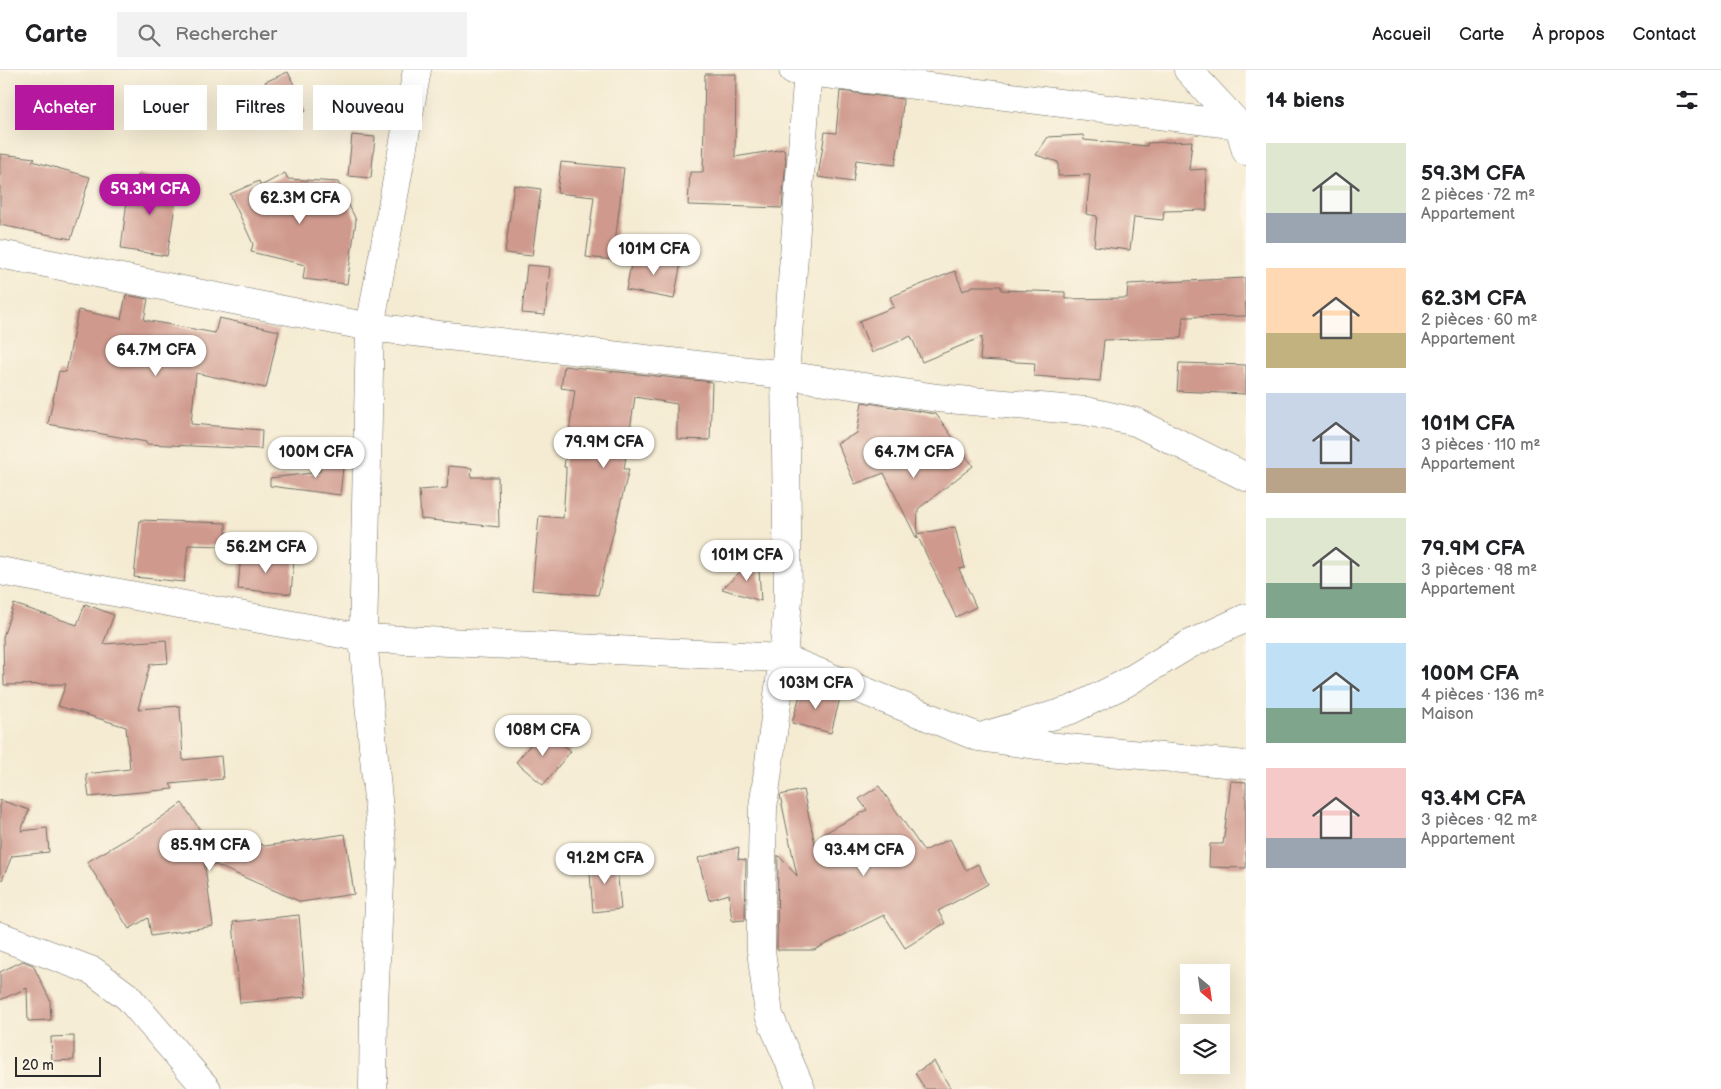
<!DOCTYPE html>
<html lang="fr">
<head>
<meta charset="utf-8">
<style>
  :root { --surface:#fff; --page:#f2f2f2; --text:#202124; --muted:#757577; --line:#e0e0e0; --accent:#b5179e }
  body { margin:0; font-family:"Balsamiq Sans",sans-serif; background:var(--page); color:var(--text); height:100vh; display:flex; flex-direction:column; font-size:19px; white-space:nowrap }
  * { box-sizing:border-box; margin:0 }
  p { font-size:16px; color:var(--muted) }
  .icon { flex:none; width:28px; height:28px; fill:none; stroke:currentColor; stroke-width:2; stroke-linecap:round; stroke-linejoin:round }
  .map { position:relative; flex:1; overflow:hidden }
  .drawer { display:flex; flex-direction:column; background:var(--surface); width:475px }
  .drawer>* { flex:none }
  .banner { position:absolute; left:15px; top:15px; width:475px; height:45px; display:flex; gap:10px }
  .needle { width:32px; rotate:151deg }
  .buttons { position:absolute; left:1180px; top:894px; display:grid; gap:10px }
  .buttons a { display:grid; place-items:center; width:50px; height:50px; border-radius:0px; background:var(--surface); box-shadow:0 5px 20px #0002; font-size:25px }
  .scale { position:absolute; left:15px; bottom:12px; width:86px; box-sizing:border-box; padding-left:5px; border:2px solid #2b2b2b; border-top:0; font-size:14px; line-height:18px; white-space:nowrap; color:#2b2b2b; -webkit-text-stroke:4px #fcf5e5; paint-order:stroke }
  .price { position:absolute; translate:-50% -42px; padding:0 11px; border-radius:18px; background:#fff; color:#222; font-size:16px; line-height:32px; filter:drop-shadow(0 1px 2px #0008) }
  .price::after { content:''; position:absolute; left:50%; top:30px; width:15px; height:11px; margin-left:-8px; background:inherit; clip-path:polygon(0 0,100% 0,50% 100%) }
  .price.on { background:var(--accent); color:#fff }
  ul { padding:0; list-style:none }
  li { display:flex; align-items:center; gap:15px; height:125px; padding:0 20px }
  li span { display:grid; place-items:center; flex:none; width:140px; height:100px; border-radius:0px; color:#555 }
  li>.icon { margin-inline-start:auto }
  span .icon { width:60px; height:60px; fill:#fffc; stroke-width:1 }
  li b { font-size:21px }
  h2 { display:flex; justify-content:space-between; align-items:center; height:60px; padding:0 20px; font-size:21px }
  .tag { padding:0 18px; border-radius:0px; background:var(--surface); box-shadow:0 5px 20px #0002; font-size:18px; line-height:45px }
  .tag.on { background:var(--accent); color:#fff }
  header { display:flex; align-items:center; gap:30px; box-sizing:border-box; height:70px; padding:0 25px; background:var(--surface); border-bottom:1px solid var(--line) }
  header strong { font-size:24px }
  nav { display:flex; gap:28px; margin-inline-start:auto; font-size:18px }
  .search { width:350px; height:45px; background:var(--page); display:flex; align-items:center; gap:12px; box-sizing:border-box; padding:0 18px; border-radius:0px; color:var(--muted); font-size:19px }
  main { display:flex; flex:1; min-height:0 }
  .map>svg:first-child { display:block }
  .building { fill:#cf998d }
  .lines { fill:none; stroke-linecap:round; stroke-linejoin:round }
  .minor-casing { stroke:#716e65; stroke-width:29 }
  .minor { stroke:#fff; stroke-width:28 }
</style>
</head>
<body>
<header>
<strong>Carte</strong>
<div class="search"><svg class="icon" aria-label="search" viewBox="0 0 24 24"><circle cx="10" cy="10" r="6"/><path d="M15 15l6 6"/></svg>Rechercher</div>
<nav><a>Accueil</a><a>Carte</a><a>À propos</a><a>Contact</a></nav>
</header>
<main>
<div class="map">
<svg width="1246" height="1019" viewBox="0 0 1246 1019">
  <rect width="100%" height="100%" fill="#fcf5e5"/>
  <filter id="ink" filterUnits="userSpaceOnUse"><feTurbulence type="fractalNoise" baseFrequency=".02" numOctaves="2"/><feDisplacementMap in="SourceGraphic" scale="10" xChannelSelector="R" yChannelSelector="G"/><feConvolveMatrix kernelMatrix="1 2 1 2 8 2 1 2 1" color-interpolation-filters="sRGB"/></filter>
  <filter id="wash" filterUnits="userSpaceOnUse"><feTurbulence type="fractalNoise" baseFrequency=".0096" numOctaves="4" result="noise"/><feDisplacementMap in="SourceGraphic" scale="20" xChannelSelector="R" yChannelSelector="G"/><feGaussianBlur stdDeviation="1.12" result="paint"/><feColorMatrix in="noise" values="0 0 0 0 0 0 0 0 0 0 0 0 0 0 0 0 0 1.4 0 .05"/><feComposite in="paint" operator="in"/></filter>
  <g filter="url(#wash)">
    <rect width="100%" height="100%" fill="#f4ebd2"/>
    <g id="blocks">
      <path class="building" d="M 288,2 L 306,41 L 282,51 L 265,12 Z
        M 705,4 L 736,4 L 735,87 L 784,79 L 786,90 L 782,138 L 688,135 L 690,102 L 703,102 Z
        M 840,21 L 903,29 L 901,60 L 895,95 L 856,90 L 853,112 L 818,107 L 825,62 L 836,63 Z
        M 352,65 L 375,67 L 371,108 L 348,106 Z
        M 1083,65 L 1084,70 L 1147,76 L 1147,73 L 1192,71 L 1189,100 L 1206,99 L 1207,140 L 1164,141 L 1163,150 L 1134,147 L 1130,180 L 1094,176 L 1097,146 L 1086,144 L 1090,105 L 1058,106 L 1058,92 L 1036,85 L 1048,67 Z
        M 0,84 L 35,88 L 32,91 L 90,107 L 71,169 L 0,155 Z
        M 561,92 L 624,98 L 613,190 L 586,187 L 594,127 L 557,123 Z
        M 285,103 L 288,109 L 338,112 L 356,150 L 347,214 L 303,209 L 305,195 L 251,182 L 253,174 L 230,124 L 259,111 L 261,116 Z
        M 138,105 L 179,111 L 167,186 L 121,179 L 127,130 L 134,131 Z
        M 514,115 L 541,119 L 532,186 L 505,183 Z
        M 633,184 L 681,192 L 674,229 L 626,220 Z
        M 527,195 L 550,197 L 545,245 L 522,243 Z
        M 955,201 L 963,221 L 973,216 L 1001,216 L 1001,220 L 1065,222 L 1065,229 L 1127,228 L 1128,214 L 1245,208 L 1246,246 L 1183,247 L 1181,268 L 1104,270 L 1100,311 L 1034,306 L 1035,293 L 980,290 L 982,267 L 922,292 L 911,266 L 872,283 L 859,251 L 894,237 L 890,227 Z
        M 126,225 L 148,229 L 144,250 L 215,263 L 219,248 L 279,261 L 266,318 L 196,303 L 191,354 L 262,360 L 261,379 L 146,374 L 146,372 L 48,354 L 59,301 L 66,302 L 78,240 L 121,249 Z
        M 1179,293 L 1246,295 L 1246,324 L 1177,321 Z
        M 564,296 L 712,312 L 710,370 L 677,369 L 677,334 L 635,327 L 624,399 L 629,399 L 598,525 L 532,520 L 539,446 L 563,448 L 566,403 L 566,397 L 564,397 L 575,320 L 561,318 Z
        M 862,332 L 936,344 L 973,396 L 918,439 L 917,464 L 955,457 L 965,498 L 959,499 L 976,537 L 956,547 L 917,465 L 917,469 L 884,403 L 855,414 L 837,373 L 857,363 Z
        M 322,386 L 344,389 L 340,425 L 270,416 L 270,408 L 320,402 Z
        M 449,396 L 472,398 L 471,407 L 498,407 L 499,457 L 421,449 L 419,420 L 447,418 Z
        M 140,450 L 226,453 L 226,476 L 188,475 L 184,512 L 134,507 Z
        M 241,483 L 294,489 L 291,524 L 238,519 Z
        M 758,485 L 761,531 L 722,519 Z
        M 14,534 L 77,555 L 85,534 L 114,545 L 103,574 L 166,570 L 168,593 L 150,594 L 138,639 L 180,636 L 183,690 L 221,686 L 223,709 L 170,714 L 173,719 L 89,727 L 86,704 L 130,699 L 126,657 L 58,636 L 66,614 L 4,615 L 3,567 Z
        M 803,615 L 840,628 L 831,663 L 792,653 Z
        M 544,659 L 571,681 L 543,715 L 516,692 Z
        M 1231,711 L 1246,712 L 1246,798 L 1209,797 L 1210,774 L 1223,774 Z
        M 879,716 L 924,781 L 950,769 L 966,800 L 978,794 L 988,814 L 938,841 L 945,853 L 905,878 L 884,845 L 814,880 L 777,880 L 778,785 L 797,806 L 780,725 L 803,720 L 817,783 L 823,764 L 867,740 L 859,729 Z
        M 0,730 L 29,740 L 21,761 L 47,758 L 49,782 L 12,786 L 2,810 L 0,810 Z
        M 182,733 L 222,793 L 235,763 L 265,776 L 345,764 L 354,824 L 301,832 L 204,790 L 213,856 L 151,866 L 148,848 L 129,859 L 87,792 L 149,756 Z
        M 739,777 L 738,789 L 746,790 L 745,850 L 732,851 L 729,824 L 709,830 L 698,788 Z
        M 616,788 L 621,839 L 593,842 L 589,791 Z
        M 299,845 L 306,927 L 240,933 L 233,852 Z
        M 23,891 L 33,895 L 50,930 L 51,950 L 28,951 L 27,918 L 0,930 L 0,902 Z
        M 74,966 L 74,990 L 52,991 L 51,967 Z
        M 934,991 L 951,1019 L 925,1019 L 915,1003 Z"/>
    </g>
  </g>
  <g filter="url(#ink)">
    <use href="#blocks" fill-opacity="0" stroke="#716e65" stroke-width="1"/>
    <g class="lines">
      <defs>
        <path id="minor" d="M 793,0 L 1239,55
          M 1188,0 L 1239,55 L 1246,81
          M 0,184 L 370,257 L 785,305 L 937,328 L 1086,341 L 1136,352 L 1246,407
          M 0,501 L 363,568 L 783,588 L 978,667 L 1036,675 L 1246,695
          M 987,665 L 1071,640 L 1124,614 L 1188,575 L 1246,548
          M 0,866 L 93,901 L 128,927 L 207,1019
          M 373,1019 L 374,932 L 382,773 L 363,568 L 370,257 L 417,0
          M 801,1019 L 769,945 L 761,880 L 761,841 L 763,738 L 783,588 L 788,530 L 785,305 L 808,0"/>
      </defs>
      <use href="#minor" class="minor-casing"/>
      <use href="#minor" class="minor"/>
    </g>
  </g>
</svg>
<div class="buttons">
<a><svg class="needle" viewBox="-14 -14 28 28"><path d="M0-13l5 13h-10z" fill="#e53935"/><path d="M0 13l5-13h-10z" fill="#757577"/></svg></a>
<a><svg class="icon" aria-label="layers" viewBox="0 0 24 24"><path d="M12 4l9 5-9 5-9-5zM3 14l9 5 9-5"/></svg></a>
</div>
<div class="scale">20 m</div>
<b class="price on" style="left:150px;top:146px">59.3M CFA</b>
<b class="price" style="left:300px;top:155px">62.3M CFA</b>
<b class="price" style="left:654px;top:206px">101M CFA</b>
<b class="price" style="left:156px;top:307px">64.7M CFA</b>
<b class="price" style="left:604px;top:399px">79.9M CFA</b>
<b class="price" style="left:316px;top:409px">100M CFA</b>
<b class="price" style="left:914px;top:409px">64.7M CFA</b>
<b class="price" style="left:266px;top:504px">56.2M CFA</b>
<b class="price" style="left:747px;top:512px">101M CFA</b>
<b class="price" style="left:816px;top:640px">103M CFA</b>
<b class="price" style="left:543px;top:687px">108M CFA</b>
<b class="price" style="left:210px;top:802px">85.9M CFA</b>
<b class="price" style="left:864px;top:807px">93.4M CFA</b>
<b class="price" style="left:605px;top:815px">91.2M CFA</b>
<div class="banner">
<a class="tag on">Acheter</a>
<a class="tag">Louer</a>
<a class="tag">Filtres</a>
<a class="tag">Nouveau</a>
</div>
</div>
<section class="drawer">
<h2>14 biens<svg class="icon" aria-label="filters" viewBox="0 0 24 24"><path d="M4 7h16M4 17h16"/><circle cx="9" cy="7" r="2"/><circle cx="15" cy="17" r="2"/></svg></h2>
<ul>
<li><span style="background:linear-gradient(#dfe7d0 70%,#9aa5b1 0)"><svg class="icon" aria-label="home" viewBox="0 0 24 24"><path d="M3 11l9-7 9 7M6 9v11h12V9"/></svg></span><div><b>59.3M CFA</b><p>2 pièces · 72 m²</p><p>Appartement</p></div></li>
<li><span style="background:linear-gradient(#ffd9b3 65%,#c2b280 0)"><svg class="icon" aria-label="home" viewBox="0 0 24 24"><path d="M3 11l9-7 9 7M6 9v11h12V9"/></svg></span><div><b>62.3M CFA</b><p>2 pièces · 60 m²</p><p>Appartement</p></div></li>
<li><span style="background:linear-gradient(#c9d6e8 75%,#b9a48a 0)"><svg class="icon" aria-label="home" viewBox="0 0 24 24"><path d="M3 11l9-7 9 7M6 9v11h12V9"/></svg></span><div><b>101M CFA</b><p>3 pièces · 110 m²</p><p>Appartement</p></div></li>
<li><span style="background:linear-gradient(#dfe7d0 65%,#7fa58c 0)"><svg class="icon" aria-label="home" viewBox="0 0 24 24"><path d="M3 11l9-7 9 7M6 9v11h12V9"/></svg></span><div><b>79.9M CFA</b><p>3 pièces · 98 m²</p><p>Appartement</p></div></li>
<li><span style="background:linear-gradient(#bfe0f5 65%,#7fa58c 0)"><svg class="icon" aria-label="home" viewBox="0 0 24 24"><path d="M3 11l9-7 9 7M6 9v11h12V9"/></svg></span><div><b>100M CFA</b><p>4 pièces · 136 m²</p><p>Maison</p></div></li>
<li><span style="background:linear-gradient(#f6c9c9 70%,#9aa5b1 0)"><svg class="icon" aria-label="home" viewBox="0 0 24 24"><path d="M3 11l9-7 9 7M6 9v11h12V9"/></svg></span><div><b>93.4M CFA</b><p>3 pièces · 92 m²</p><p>Appartement</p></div></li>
</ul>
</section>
</main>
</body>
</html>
